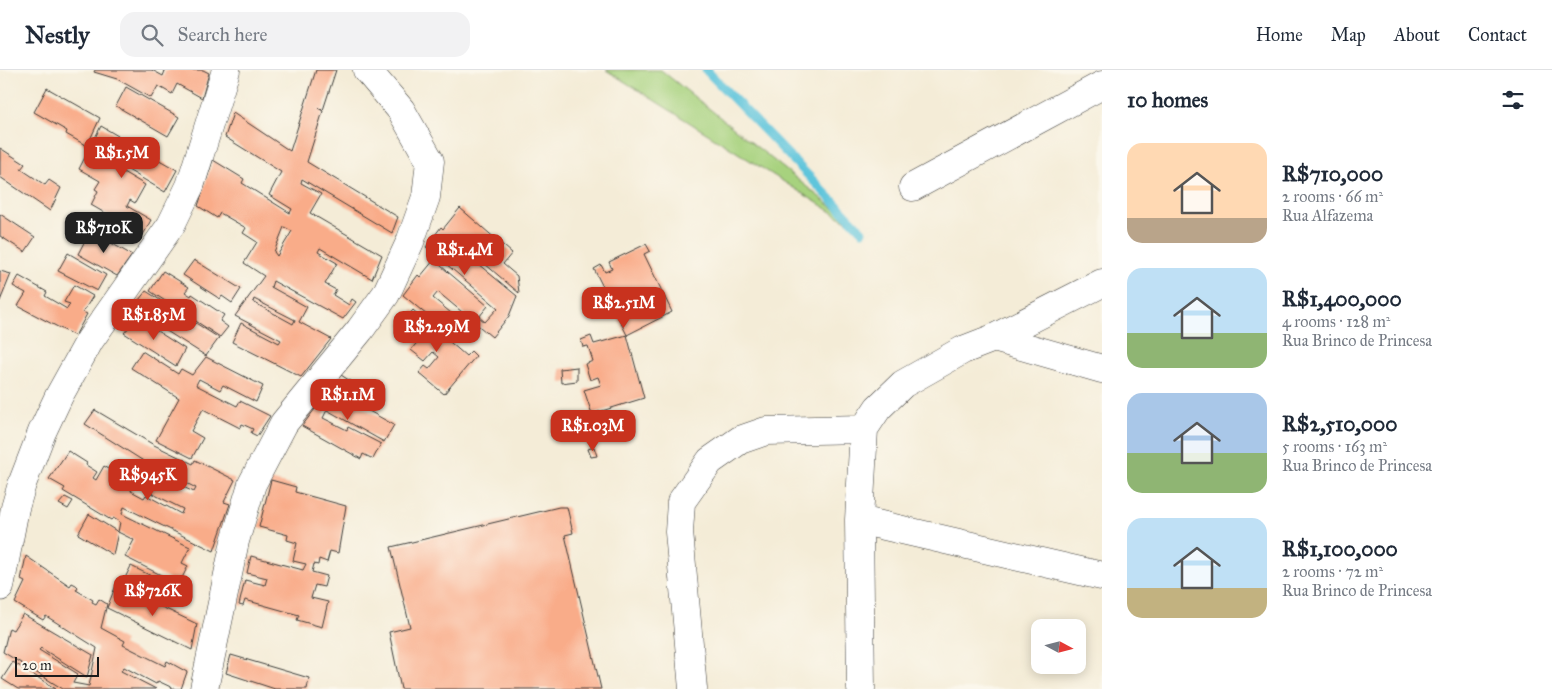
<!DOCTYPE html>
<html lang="en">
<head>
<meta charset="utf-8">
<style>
  :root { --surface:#fff; --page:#f2f2f3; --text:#1f2937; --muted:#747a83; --line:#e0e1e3; --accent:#c8321e }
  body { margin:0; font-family:"IM FELL Great Primer",serif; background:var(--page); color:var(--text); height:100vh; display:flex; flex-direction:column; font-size:19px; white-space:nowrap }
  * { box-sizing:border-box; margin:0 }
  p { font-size:16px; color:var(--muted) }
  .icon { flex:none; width:28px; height:28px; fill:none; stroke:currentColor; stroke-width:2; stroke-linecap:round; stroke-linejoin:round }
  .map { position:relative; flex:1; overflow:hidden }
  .side { display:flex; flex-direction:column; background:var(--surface); width:450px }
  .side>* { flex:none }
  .needle { width:32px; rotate:97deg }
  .buttons { position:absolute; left:1031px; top:549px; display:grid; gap:10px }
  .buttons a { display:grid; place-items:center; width:55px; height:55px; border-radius:10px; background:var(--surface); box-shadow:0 2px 12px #0003; font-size:25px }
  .scale { position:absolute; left:15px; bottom:12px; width:84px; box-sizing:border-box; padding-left:5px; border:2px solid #1c1c1c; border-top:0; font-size:14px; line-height:18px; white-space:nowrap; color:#1c1c1c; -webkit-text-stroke:4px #fbf7ec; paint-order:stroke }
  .price { position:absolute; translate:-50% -42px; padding:0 11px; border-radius:10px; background:var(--accent); color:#fff; font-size:16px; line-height:32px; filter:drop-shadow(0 1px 2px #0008) }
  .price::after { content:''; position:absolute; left:50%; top:30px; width:15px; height:11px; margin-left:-8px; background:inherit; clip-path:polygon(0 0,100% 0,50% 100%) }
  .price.selected { background:#222; color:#fff }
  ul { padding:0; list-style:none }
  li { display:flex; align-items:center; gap:15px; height:125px; padding:0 25px }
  li span { display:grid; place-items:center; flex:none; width:140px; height:100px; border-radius:15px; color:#555 }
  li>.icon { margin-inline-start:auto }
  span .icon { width:60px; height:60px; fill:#fffc; stroke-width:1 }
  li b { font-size:21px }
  h2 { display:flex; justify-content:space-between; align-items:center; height:60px; padding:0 25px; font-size:21px }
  header { display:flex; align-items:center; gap:30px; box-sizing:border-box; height:70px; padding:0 25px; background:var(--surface); border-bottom:1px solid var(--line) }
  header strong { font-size:24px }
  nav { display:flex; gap:28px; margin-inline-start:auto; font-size:18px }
  .search { width:350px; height:45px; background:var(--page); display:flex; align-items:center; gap:12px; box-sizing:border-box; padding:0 18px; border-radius:15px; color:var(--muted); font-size:19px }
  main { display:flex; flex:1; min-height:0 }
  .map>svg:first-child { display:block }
  .green { fill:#a7d27e; stroke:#62774d }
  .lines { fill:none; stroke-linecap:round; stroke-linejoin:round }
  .stream { stroke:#5ec5db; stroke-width:9 }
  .building { fill:#f9ac89; fill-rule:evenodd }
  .street-casing { stroke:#3c3b38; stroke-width:29 }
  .street { stroke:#fff; stroke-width:28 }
</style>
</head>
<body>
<header>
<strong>Nestly</strong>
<div class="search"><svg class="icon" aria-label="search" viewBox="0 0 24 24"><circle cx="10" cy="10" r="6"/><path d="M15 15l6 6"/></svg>Search here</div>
<nav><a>Home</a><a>Map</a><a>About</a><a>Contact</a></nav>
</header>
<main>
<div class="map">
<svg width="1102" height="619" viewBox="0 0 1102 619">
  <rect width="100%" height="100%" fill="#fbf7ec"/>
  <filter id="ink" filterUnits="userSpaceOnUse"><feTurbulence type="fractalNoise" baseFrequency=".02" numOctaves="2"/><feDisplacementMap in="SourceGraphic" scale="10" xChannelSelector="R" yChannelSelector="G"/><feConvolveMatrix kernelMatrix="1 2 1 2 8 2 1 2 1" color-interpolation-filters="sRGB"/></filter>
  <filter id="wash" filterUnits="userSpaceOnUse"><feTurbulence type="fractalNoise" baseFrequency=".0096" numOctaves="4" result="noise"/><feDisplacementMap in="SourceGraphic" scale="20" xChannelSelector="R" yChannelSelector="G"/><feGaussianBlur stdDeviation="1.12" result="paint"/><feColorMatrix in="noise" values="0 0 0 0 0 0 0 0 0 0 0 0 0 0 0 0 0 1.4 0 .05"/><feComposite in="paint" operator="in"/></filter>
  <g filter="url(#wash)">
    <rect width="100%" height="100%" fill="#f4ecd7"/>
    <path class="green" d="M 606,0 L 661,0 L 862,161 Z"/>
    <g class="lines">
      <path class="stream" d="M 706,0 L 862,161"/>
    </g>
    <g id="blocks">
      <path class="building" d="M 95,0 L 152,0 L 163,6 L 165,1 L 163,0 L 203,0 L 209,3 L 202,28 L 177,14 L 172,24 L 158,16 L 151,28 L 117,9 L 94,2 Z
        M 316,0 L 336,0 L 323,40 L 318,38 L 323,41 L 307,92 L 398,147 L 392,163 L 302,109 L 301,113 L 321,124 L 310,143 L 382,185 L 372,209 L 320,178 L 318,182 L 337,193 L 325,214 L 336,220 L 333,225 L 349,235 L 352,229 L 356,232 L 343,249 L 273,211 L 271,217 L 307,237 L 299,252 L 331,269 L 301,307 L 232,272 L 241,253 L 279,273 L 281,270 L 235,246 L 264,206 L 244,193 L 257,172 L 243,163 L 246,158 L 220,143 L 217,148 L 198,136 L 213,90 L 244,109 L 242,113 L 290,143 L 292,139 L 269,125 L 281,102 L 225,67 L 233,43 L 290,81 ZM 284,157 L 292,161 L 277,186 L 274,182 ZM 254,229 L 295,250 L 293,254 L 253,232 Z
        M 126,17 L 179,47 L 168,66 L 116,36 Z
        M 47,18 L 100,48 L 87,76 L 66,64 L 67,61 L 34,42 Z
        M 101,56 L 118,66 L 115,73 L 149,94 L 154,87 L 177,100 L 165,122 L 103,85 L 101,89 L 145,115 L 135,133 L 130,130 L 127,136 L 151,150 L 143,165 L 91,135 L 98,121 L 95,119 L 100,111 L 79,99 Z
        M 0,78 L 25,94 L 21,99 L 45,115 L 49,110 L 61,118 L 50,141 L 0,107 Z
        M 460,138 L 512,183 L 503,194 L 517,206 L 519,223 L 464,176 L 461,180 L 517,226 L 509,246 L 492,267 L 438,222 L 433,228 L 457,248 L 446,261 L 403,225 L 418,205 L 420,207 L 434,190 L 488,236 L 479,247 L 485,252 L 498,238 L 426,177 L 441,157 L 443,159 Z
        M 0,144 L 35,167 L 25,182 L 0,166 Z
        M 90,161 L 132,185 L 117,206 L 78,184 Z
        M 646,174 L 650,181 L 644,184 L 672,242 L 627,265 L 644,328 L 592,344 L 584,320 L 601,315 L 598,307 L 590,310 L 585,294 L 593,291 L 588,276 L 583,277 L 581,270 L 591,266 L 594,274 L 627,265 L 594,199 L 601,195 L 605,202 L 612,199 L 609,192 Z
        M 68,183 L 106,205 L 97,221 L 58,201 Z
        M 194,190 L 241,219 L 232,233 L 222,226 L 220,229 L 183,205 Z
        M 0,201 L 11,204 L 0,231 Z
        M 163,201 L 189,217 L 185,222 L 191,226 L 192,224 L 224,245 L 220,251 L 228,257 L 220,267 L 150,221 Z
        M 19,206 L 47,222 L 45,226 L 67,239 L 70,234 L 64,232 L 74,215 L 93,226 L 83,242 L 87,244 L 75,266 L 18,236 L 26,223 L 13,216 Z
        M 146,221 L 219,268 L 206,286 L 132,239 Z
        M 413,240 L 466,286 L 471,281 L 476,286 L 444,324 L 419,303 L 425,296 L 429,299 L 439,287 L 433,282 L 425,291 L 411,280 L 419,270 L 400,255 Z
        M 132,245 L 185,279 L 176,296 L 124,263 L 130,256 L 127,253 Z
        M 142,281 L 178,304 L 181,299 L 192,305 L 206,287 L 263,316 L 256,332 L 223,315 L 220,320 L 199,309 L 196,315 L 237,336 L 240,331 L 270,346 L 257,366 L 251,363 L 253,359 L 242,354 L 240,358 L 203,339 L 191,361 L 203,368 L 192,388 L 156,370 L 179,328 L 131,298 Z
        M 577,297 L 577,311 L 561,313 L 560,299 Z
        M 341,305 L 361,318 L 353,332 L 394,355 L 384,372 L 327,340 L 323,348 L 347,360 L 348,357 L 381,374 L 373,389 L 363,384 L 361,389 L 302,356 Z
        M 95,340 L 154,375 L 193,394 L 195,390 L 235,410 L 224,432 L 230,434 L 214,481 L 124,437 L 122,444 L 190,477 L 182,493 L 188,496 L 179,514 L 125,487 L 134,470 L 118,462 L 113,485 L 78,464 L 89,444 L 118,462 L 120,452 L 113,448 L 111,450 L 63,421 L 65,418 L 49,409 L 68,381 L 87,393 L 86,395 L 97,402 L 93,408 L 96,410 L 104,396 L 133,414 L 131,421 L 144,428 L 146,425 L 181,444 L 183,439 L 133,414 L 141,398 L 194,422 L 196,418 L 145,392 L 85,354 Z
        M 594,377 L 597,386 L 591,387 L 588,379 Z
        M 271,410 L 296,417 L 295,422 L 346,436 L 338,483 L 330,481 L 327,492 L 319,489 L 318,495 L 314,494 L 312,502 L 327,506 L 324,517 L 315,515 L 311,528 L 328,532 L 322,557 L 297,550 L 299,545 L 245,530 L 243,536 L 239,535 L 245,510 L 265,515 L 267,508 L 247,503 L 251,486 L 303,500 L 306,494 L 293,491 L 297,473 L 287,470 L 288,465 L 259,457 Z
        M 65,427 L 73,431 L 68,439 L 59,434 Z
        M 559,437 L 567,437 L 573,463 L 565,465 L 601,619 L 401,619 L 389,562 L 410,557 L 391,477 Z
        M 26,486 L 70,516 L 72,513 L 76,515 L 78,517 L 76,520 L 93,530 L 92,532 L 96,534 L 99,529 L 107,534 L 101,558 L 125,571 L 123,575 L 165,596 L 167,591 L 187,602 L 181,619 L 175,619 L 158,611 L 156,614 L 124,597 L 121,601 L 156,619 L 63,619 L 3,582 L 9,558 L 13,560 L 23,544 L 93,585 L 87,607 L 41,578 L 39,580 L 78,604 L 73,613 L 89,616 L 97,578 L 46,546 L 43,550 L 15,533 L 25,512 L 21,510 Z
        M 131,496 L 182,521 L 174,537 L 123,512 Z
        M 116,515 L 197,554 L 192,580 L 107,538 Z
        M 231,585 L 309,608 L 307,619 L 275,619 L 226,603 Z
        M 13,592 L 56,619 L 18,619 L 2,609 Z"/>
    </g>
  </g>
  <g filter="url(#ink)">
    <use href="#blocks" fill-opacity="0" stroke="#3c3b38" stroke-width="1"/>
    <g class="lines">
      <defs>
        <path id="street" d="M 913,117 L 1102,15
          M 994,268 L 1102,299
          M 859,450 L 1102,506
          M 0,517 L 15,438 L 22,414 L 42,362 L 59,326 L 90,270 L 171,155 L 190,116 L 226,0
          M 204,619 L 235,471 L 252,414 L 284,353 L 360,260 L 386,224 L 410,172 L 426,127 L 430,91 L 401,40 L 367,0
          M 693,619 L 679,462 L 681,432 L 710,391 L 740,370 L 766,361 L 864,359
          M 861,619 L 859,450 L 864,359 L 878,338 L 903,314 L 963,280 L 994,268 L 1102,213"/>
      </defs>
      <use href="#street" class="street-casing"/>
      <use href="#street" class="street"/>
    </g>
  </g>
</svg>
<div class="buttons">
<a><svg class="needle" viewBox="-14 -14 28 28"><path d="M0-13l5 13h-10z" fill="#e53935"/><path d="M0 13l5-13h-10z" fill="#747a83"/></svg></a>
</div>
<div class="scale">20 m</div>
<b class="price" style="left:122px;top:109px">R$1.5M</b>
<b class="price selected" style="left:104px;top:184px">R$710K</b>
<b class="price" style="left:465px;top:206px">R$1.4M</b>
<b class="price" style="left:624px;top:259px">R$2.51M</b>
<b class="price" style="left:154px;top:271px">R$1.85M</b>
<b class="price" style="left:437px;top:283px">R$2.29M</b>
<b class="price" style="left:348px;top:351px">R$1.1M</b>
<b class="price" style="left:593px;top:382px">R$1.03M</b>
<b class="price" style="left:148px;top:431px">R$945K</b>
<b class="price" style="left:153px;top:547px">R$726K</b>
</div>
<section class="side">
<h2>10 homes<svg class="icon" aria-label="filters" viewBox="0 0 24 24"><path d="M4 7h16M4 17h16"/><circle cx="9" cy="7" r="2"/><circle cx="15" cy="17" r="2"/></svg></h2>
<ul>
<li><span style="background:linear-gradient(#ffd9b3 75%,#b9a48a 0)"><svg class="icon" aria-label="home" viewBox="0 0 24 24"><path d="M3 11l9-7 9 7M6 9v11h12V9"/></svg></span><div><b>R$710,000</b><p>2 rooms · 66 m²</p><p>Rua Alfazema</p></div></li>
<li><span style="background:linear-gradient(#bfe0f5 65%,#8fb573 0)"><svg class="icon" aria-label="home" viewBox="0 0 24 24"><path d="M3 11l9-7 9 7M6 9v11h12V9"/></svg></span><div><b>R$1,400,000</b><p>4 rooms · 128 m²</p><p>Rua Brinco de Princesa</p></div></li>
<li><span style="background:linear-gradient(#a9c7e8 60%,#8fb573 0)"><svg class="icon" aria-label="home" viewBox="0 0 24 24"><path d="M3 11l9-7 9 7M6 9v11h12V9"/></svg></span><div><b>R$2,510,000</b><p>5 rooms · 163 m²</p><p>Rua Brinco de Princesa</p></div></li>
<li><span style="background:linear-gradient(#bfe0f5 70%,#c2b280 0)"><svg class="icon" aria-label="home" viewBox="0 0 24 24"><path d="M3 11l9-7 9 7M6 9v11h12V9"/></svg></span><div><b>R$1,100,000</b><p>2 rooms · 72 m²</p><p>Rua Brinco de Princesa</p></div></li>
</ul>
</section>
</main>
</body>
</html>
